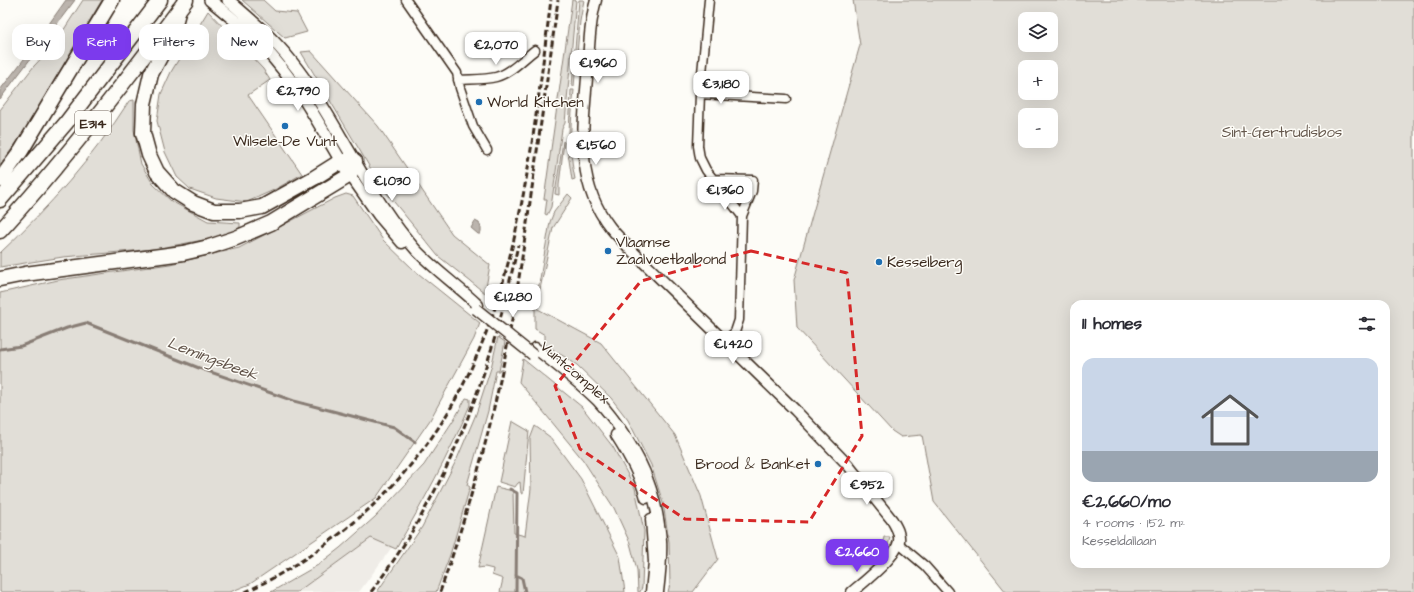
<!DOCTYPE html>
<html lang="en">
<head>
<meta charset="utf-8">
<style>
  :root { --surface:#fff; --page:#f2f2f3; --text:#2b2b33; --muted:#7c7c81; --line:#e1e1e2; --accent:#7c3aed }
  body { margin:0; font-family:"Architects Daughter",sans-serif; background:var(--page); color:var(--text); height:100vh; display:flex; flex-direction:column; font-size:15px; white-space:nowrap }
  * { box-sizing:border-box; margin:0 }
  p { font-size:13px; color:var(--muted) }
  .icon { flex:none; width:22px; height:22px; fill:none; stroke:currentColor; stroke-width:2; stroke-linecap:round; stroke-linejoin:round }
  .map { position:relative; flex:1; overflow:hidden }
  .panel { position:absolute; left:1070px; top:300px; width:320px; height:268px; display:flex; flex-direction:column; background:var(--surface); border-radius:12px; box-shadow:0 4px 16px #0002 }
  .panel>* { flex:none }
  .hud { position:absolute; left:12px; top:24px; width:380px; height:36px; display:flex; gap:8px }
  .fabs { position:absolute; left:1018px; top:12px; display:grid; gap:8px }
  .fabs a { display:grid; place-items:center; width:40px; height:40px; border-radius:8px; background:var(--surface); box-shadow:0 4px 16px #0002; font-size:20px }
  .price { position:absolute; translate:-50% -34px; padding:0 9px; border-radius:8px; background:#fff; color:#222; font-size:13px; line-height:26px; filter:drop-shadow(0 1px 2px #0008) }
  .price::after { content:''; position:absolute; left:50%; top:24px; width:12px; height:9px; margin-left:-6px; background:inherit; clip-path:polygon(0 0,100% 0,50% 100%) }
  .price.on { background:var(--accent); color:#fff }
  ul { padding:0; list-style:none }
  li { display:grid; align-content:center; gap:8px; height:212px; padding:0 12px }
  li+li { border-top:1px solid var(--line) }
  li span { display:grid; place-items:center; height:124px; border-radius:12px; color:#555 }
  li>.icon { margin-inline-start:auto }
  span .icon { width:72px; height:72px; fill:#fffc; stroke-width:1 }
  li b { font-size:17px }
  h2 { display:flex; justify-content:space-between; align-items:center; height:48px; padding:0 12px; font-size:17px }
  .pill { padding:0 14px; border-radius:12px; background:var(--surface); box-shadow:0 4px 16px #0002; font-size:14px; line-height:36px }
  .pill.on { background:var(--accent); color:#fff }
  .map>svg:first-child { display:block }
  .built { fill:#efece7 }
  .green { fill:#e1ded7; stroke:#8e847a; fill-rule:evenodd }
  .water { fill:#bbb4ad; stroke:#887d74 }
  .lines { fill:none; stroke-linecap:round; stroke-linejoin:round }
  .stream { stroke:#887d74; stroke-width:3 }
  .minor-casing { stroke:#3b2a1e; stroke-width:11 }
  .tertiary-casing { stroke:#3b2a1e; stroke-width:13 }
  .secondary-casing { stroke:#3b2a1e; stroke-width:14 }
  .motorway-casing { stroke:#3b2a1e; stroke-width:17 }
  .minor { stroke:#fdfcf7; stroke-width:8 }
  .tertiary { stroke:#fdfcf7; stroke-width:10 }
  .secondary { stroke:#fdfcf7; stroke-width:11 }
  .motorway { stroke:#fdfcf7; stroke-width:14 }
  .rail { stroke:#3b2a1e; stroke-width:3; stroke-dasharray:6 3; stroke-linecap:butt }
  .tertiary-bridge-casing { stroke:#3b2a1e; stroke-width:13; stroke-linecap:butt }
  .tertiary-bridge { stroke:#fdfcf7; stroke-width:10 }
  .marked { fill:none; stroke:#d62828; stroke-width:3; stroke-dasharray:8 5; stroke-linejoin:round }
  .poi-dot { fill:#1f6fb2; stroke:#fdfcf7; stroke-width:1.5 }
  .labels { text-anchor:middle; stroke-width:3; stroke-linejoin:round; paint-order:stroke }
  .shield { fill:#fdfcf7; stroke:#75695f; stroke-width:1 }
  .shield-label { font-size:14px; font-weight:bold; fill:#3b2a1e }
  .poi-label { font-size:15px; fill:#3b2a1e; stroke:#fdfcf7; text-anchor:start }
  .park-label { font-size:15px; fill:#64574c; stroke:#fdfcf7 }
  .street-label { font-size:15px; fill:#3b2a1e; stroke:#fdfcf7 }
  .water-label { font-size:16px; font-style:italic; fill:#615349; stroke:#fdfcf7 }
</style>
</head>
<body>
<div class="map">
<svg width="1414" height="592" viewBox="0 0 1414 592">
  <rect width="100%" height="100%" fill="#fdfcf7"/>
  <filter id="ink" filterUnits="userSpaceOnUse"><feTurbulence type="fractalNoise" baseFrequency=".025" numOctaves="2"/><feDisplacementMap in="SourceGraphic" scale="8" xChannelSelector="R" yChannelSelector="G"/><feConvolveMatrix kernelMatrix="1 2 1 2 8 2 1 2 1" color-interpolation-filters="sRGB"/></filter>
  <g filter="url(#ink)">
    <path class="built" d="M 371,538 L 392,547 L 359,592 L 297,592 Z"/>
    <path class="green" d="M 83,0 L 102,0 L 20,138 L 0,165 L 0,110 L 34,66 L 54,45 Z
      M 242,0 L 263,0 L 275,11 L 297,13 L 307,32 L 285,38 Z
      M 572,0 L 576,0 L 565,123 L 562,129 L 551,207 L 547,215 L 545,214 L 547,199 L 544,199 Z
      M 579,0 L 584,0 L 580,21 L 574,86 L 572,86 Z
      M 853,0 L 1414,0 L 1414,592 L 1006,592 L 934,502 L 922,435 L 901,437 L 892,431 L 797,328 L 794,280 L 860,45 ZM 1025,19 L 1051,19 L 1051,45 L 1025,45 ZM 1025,67 L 1051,67 L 1051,93 L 1025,93 ZM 1025,115 L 1051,115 L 1051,141 L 1025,141 ZM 1074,304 L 1386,304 L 1386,564 L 1074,564 Z
      M 208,11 L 263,69 L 270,80 L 248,95 L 302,174 L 276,189 L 247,202 L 216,198 L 190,189 L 177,177 L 165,152 L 157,121 L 161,94 L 171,72 Z
      M 311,51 L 378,126 L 452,234 L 490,265 L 485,293 L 438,256 L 381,186 L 301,52 Z
      M 571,90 L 574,90 C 571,122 568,148 575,179 L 572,180 L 568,153 Z
      M 134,100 L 134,130 L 141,164 L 153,184 L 171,201 L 208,221 L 240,223 L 240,227 L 236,230 L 219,237 L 155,249 L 63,257 L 0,267 L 0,253 C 50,206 92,159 129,101 Z
      M 563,141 L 564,142 L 559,185 L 559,195 L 555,194 Z
      M 346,194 L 353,196 L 383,240 L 414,270 L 480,323 L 474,339 L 430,420 L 376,498 L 250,584 L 230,592 L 0,592 L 0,293 L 58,280 L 170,264 L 239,248 L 335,198 Z
      M 568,194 L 572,198 L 553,228 L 536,308 L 601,343 L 675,435 L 701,496 L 718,559 L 693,592 L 668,592 L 670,584 L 669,542 L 663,503 L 651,465 L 628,420 L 611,398 L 577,365 L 545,344 L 545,335 L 535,329 L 535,307 L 550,222 L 554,212 Z
      M 498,337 L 505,342 L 499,371 L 496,371 L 488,411 L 467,485 L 470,487 L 450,555 L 436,592 L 377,592 L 422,527 L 457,459 L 476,414 L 491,368 Z
      M 523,359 L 582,407 L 613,447 L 635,488 L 644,531 L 642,587 L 640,592 L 638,592 L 637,570 L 630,543 L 614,508 L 583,460 L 519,382 Z
      M 466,398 L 470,399 L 470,405 C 449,455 423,502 396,549 L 371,538 L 297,592 L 271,592 L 318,565 L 340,548 L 375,517 L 424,465 L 456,416 Z
      M 512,421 L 529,431 L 523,494 L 521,493 L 520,482 L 518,483 L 515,487 L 499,482 Z
      M 535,426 L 550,437 L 581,479 L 620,557 L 625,592 L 500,592 L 503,579 L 492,575 L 493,569 L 485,567 L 478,568 L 496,487 L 513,491 L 514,533 L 525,536 L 531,489 L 530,439 Z
      M 884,537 L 890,537 L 888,546 L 885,551 L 882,547 Z"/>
    <path class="water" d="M 66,0 L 75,0 L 0,99 L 0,90 L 24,59 Z
      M 475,221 L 479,223 C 481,227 482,230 480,234 L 478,234 L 471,228 Z"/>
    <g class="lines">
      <path class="stream" d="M 0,349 L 21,346 L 67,328 L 86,323 L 199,368 L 294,401 L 394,427 L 415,442
        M 510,489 L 517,493 L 516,592
        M 516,575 L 522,578 L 525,592"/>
      <defs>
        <path id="minor" d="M 406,0 L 457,73 L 460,88 L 473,126 L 487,150
          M 709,0 L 700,94 L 698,146 L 700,158 L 706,170 L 742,216 L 739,320 L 735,332 L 725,341
          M 458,80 C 470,79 484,80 496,77 C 511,73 523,59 535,50
          M 700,94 L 786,99
          M 714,179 L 753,180 L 752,191 L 742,216
          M 899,544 L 925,566 L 948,592"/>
        <path id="tertiary" d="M 596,0 C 589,25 589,52 587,78 C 583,130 575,182 610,227 C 616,235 624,242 630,249 L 795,410 L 848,465 L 892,520 C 896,527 900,533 899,541 C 897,556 864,582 852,592
          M 355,161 C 374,193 392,223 416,250 C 435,270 458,286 478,305
          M 350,175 L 378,215 L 402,243
          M 535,348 C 556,365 579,382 598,401 C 616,420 640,456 648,481 C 655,499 659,521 661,540 C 662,557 660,575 658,592
          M 616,435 C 629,455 640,475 646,498
          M 651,519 L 654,562 L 651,592"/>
        <path id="secondary" d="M 210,0 C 233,19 256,37 275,60 C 303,93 323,131 345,168
          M 228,0 C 250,19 273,38 291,61 C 316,92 335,128 355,161"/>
        <path id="motorway" d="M 0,180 L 21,151 L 112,0
          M 0,200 L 66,123 L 160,0
          M 0,231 C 67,158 127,80 186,0
          M 0,279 L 25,274 L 183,253 L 209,247 L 236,238 L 271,223 L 350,175 L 355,161 L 341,161 L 314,178 L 262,207 L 240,211 L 214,211 L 193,203 L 174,191 L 157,172 L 149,155 L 143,133 L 144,104 L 151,74 L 172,35 L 179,9"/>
      </defs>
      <use href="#minor" class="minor-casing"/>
      <use href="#tertiary" class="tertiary-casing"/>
      <use href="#secondary" class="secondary-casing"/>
      <use href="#motorway" class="motorway-casing"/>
      <use href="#minor" class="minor"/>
      <use href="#tertiary" class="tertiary"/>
      <use href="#secondary" class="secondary"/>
      <use href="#motorway" class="motorway"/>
      <path class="rail" d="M 245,592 C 283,575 319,551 352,524 C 396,487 436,439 462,387 C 522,271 534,128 551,0
        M 371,592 C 451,486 490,374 518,245
        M 440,592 C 468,512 491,430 507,346 C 518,291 525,236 533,181 C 541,120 550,60 558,0"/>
      <defs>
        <path id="tertiary-bridge" d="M 476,309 L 533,355"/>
      </defs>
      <use href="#tertiary-bridge" class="tertiary-bridge-casing"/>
      <use href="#tertiary-bridge" class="tertiary-bridge"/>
    </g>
  </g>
  <path class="marked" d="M 751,251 L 847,273 L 862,436 L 809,522 L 685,519 L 580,449 L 555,386 L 641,281 Z"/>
  <g class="poi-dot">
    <circle cx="479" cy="102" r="4"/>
    <circle cx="285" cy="126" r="4"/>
    <circle cx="608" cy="251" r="4"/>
    <circle cx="879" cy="262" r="4"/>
    <circle cx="818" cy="464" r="4"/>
  </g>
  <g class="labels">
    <rect class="shield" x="75" y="111" width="36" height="24" rx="3"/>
    <g class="shield-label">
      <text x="93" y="128">E314</text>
    </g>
    <g class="poi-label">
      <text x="487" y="107">World Kitchen</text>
      <text x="285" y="146" text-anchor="middle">Wilsele-De Vunt</text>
      <text x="616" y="247">Vlaamse<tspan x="616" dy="17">Zaalvoetbalbond</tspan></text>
      <text x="887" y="267">Kesselberg</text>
      <text x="810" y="469" text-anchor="end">Brood &amp; Banket</text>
    </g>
    <g class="park-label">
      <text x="1282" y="137">Sint-Gertrudisbos</text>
    </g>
    <g class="street-label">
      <text transform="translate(575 372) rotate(41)" y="5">Vuntcomplex</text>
    </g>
    <g class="water-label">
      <text transform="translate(213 358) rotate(21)" y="6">Lemingsbeek</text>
    </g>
  </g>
</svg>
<div class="fabs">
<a><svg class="icon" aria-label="layers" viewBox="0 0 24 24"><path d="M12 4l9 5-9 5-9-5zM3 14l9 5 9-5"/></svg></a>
<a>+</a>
<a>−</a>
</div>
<b class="price" style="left:496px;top:66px">€2,070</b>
<b class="price" style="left:598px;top:84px">€1,960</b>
<b class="price" style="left:721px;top:105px">€3,180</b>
<b class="price" style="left:298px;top:112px">€2,790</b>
<b class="price" style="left:596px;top:166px">€1,560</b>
<b class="price" style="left:392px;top:202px">€1,030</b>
<b class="price" style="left:725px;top:211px">€1,360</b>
<b class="price" style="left:513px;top:318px">€1,280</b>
<b class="price" style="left:733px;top:365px">€1,420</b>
<b class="price" style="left:867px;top:506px">€952</b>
<b class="price on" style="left:857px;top:573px">€2,660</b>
<div class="hud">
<a class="pill">Buy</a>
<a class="pill on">Rent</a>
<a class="pill">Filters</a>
<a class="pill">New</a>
</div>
<section class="panel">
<h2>11 homes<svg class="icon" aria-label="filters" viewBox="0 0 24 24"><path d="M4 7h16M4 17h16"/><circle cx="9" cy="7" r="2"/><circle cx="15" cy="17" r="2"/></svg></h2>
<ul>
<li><span style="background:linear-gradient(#c9d6e8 75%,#9aa5b1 0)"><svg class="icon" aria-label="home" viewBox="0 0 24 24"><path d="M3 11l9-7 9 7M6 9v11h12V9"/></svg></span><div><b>€2,660/mo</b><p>4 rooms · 152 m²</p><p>Kesseldallaan</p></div></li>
</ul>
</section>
</div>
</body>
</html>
